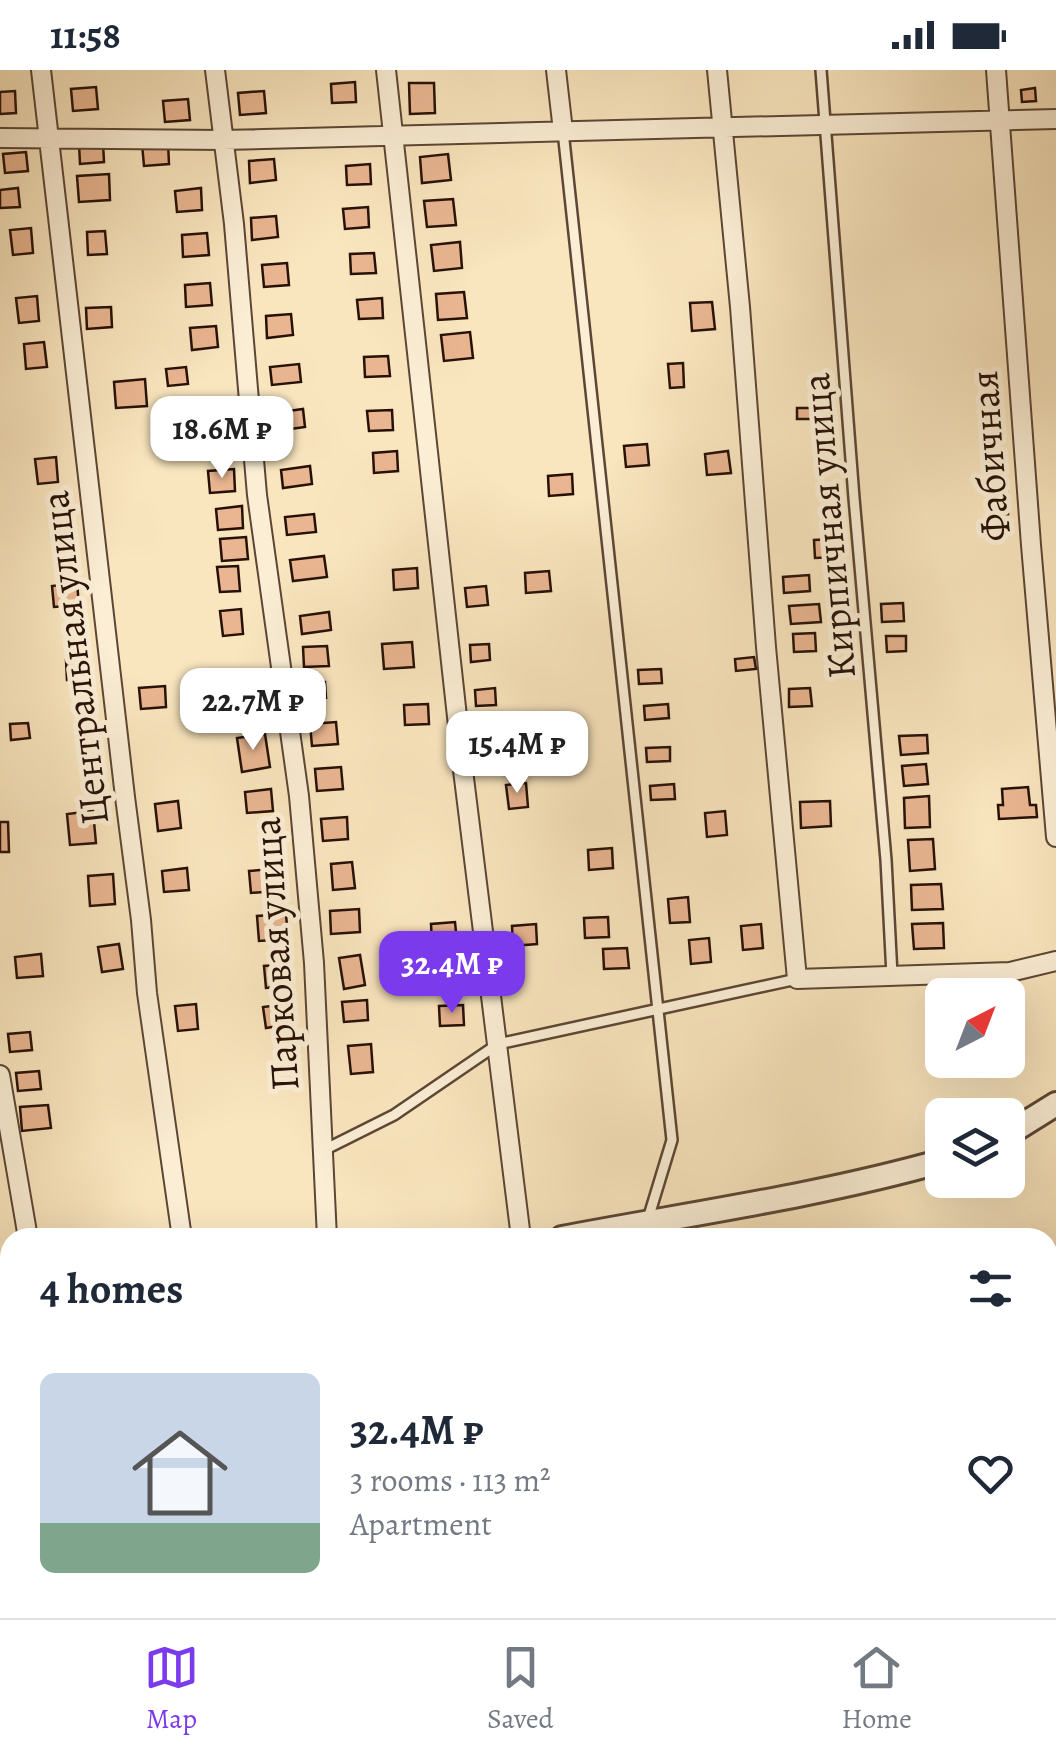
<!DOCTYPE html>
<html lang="en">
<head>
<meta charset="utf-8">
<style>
  :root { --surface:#fff; --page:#f2f2f3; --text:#1f2937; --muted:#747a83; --line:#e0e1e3; --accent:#7c3aed }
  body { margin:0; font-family:Alegreya,serif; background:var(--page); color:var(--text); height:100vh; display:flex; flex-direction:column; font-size:38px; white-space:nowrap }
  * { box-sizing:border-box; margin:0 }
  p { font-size:32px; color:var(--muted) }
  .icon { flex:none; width:55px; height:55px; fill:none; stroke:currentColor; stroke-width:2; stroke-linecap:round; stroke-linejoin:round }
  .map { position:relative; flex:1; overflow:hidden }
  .drawer { position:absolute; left:0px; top:1158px; width:1058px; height:392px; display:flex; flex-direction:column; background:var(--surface); border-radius:30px 30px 0 0; box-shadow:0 10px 40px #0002 }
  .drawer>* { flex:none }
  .needle { width:65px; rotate:42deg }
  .controls { position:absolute; left:925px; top:908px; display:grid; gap:20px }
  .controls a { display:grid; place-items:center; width:100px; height:100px; border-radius:15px; background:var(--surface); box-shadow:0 10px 40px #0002; font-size:50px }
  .price { position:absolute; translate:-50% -85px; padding:0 22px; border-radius:20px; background:#fff; color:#222; font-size:32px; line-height:65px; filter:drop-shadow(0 2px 5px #0008) }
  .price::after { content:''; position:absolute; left:50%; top:60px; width:30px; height:22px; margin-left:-15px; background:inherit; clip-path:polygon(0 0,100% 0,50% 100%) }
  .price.current { background:var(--accent); color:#fff }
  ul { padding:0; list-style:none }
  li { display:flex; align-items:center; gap:30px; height:250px; padding:0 40px }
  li+li { border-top:2px solid var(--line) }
  li span { display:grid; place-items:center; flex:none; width:280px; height:200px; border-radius:15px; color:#555 }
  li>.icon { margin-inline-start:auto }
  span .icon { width:120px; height:120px; fill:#fffc; stroke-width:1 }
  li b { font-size:42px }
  h2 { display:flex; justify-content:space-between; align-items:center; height:120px; padding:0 40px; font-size:42px }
  .status { display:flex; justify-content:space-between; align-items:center; height:70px; padding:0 50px; background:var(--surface); direction:ltr }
  .status svg { height:28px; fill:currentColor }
  .dock { display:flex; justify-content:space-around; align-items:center; height:140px; border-top:2px solid var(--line); background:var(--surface); font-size:28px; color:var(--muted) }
  .dock a { display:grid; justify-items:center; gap:5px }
  .dock .current { color:var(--accent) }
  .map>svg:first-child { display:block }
  .building { fill:#e9b691; stroke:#271107; stroke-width:2.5 }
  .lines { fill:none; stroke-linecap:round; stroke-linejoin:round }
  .service-casing { stroke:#5c4635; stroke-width:14 }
  .minor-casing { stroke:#5c4635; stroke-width:22 }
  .tertiary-casing { stroke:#5c4635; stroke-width:28 }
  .service { stroke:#fbeed5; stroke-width:9 }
  .minor { stroke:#fbeed5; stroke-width:18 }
  .tertiary { stroke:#fbeed5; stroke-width:22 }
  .rail { stroke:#271107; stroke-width:5; stroke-dasharray:18 18; stroke-linecap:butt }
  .labels { text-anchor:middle; stroke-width:10; stroke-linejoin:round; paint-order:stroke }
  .street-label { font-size:40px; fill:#271107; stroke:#fbeed5 }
</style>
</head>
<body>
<div class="status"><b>11:58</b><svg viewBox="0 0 49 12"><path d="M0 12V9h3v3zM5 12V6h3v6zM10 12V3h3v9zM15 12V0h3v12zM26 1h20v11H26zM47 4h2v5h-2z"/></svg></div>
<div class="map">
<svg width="1056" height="1548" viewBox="0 0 1056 1548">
  <rect width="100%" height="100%" fill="#f9e5be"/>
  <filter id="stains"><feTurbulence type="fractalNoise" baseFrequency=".002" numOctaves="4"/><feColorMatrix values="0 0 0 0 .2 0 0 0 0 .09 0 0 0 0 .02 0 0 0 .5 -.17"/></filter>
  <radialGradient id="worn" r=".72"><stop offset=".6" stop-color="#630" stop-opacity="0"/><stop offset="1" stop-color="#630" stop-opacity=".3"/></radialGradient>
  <path class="building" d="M 355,12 L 356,32 L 332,33 L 331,14 Z
    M 409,13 L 434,13 L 435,43 L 410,44 Z
    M 96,17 L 98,39 L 73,41 L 71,19 Z
    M 1035,18 L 1036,31 L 1022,32 L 1021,20 Z
    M 15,21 L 16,43 L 0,44 L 0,22 Z
    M 264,21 L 266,43 L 240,45 L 238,23 Z
    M 188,29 L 190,50 L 165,52 L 163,31 Z
    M 168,72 L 169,94 L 144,96 L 142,74 Z
    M 103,73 L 104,92 L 80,94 L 79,74 Z
    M 26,82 L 28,101 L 5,103 L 3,84 Z
    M 448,84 L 451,110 L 422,113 L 420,87 Z
    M 274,89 L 276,110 L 250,113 L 249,91 Z
    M 370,94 L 371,114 L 347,115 L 346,96 Z
    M 109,104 L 110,130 L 79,132 L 77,106 Z
    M 18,118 L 20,137 L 0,138 L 0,120 Z
    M 201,118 L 202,140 L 177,142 L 175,121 Z
    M 453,129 L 456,155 L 427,157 L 424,131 Z
    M 368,137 L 369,157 L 345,159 L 343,139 Z
    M 276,146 L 278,167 L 252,170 L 251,148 Z
    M 31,158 L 33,183 L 13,185 L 10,160 Z
    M 105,161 L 107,184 L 88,185 L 87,162 Z
    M 207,163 L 209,185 L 183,187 L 182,165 Z
    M 460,172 L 462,198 L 434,201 L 431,175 Z
    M 374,183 L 376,203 L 351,204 L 350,184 Z
    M 287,193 L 289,215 L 264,217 L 262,195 Z
    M 210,213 L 212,235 L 186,237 L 185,215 Z
    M 464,222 L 467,248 L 438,250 L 436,224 Z
    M 37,226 L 39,251 L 19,253 L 16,228 Z
    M 382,228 L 383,248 L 359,249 L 357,230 Z
    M 712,232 L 715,259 L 692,261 L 690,233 Z
    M 111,237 L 112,257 L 87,259 L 86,238 Z
    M 291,244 L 293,265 L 267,268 L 266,246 Z
    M 216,256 L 218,277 L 192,280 L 190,258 Z
    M 470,262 L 473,288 L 444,291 L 441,265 Z
    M 44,272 L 47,297 L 26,299 L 24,274 Z
    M 388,286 L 390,306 L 365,307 L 364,287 Z
    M 683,293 L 684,317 L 670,318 L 668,294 Z
    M 299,294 L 301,312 L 272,315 L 270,297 Z
    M 186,297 L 188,314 L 168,316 L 166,299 Z
    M 145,309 L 147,336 L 116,338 L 114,312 Z
    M 797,338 L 815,338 L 815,349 L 797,349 Z
    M 303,339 L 305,357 L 276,361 L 274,343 Z
    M 392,340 L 393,360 L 369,361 L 367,341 Z
    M 228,364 L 230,385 L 205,388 L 203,366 Z
    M 647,374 L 649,395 L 626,397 L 624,376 Z
    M 397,381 L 398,401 L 374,403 L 373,383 Z
    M 728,381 L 731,403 L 707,405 L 705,384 Z
    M 56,387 L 58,412 L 38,414 L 35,389 Z
    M 310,396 L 312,414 L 283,418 L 281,400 Z
    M 234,399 L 235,421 L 210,423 L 208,401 Z
    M 572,404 L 573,424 L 549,426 L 548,406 Z
    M 1007,422 L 1008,444 L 989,445 L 988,423 Z
    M 242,436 L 243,458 L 218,460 L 216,439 Z
    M 314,444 L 316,462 L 287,465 L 285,447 Z
    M 246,467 L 248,489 L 222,491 L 220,469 Z
    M 836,469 L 837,487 L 815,488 L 814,470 Z
    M 324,486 L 327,507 L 293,511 L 290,490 Z
    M 238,496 L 240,521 L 220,522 L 217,497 Z
    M 417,498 L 418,518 L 394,520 L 393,500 Z
    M 549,501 L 551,521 L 526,523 L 525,503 Z
    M 809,505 L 810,521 L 784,523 L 783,507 Z
    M 77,513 L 79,535 L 54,537 L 52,516 Z
    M 486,516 L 488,535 L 467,537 L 465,518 Z
    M 903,533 L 904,551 L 882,552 L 881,534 Z
    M 819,534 L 821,552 L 791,554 L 789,536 Z
    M 241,539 L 243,564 L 223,566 L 220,541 Z
    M 329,542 L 331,560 L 302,564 L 300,546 Z
    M 815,563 L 816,581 L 794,582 L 793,564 Z
    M 886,566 L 906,566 L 906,581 L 887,582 Z
    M 412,572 L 414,597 L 384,599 L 382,574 Z
    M 489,574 L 490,590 L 471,592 L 470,575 Z
    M 327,576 L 329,596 L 304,597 L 303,577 Z
    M 754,587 L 756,599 L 736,601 L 735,589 Z
    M 83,589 L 84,610 L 67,610 L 66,590 Z
    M 661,599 L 662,613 L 639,614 L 638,600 Z
    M 223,611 L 225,633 L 199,635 L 197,613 Z
    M 325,612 L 326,628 L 306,630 L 305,613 Z
    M 165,616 L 166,637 L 141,639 L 139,618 Z
    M 495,618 L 496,635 L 476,636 L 475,620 Z
    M 810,618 L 812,636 L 789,637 L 789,619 Z
    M 428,634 L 429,654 L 405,655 L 404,635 Z
    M 668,634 L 669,648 L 645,650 L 644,636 Z
    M 509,644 L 511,663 L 487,665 L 485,645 Z
    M 336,652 L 338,674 L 312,676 L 310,654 Z
    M 28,653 L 30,668 L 11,670 L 10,654 Z
    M 265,664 L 270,697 L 242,702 L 237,668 Z
    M 927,665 L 928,683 L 901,685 L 899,666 Z
    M 670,677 L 670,691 L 647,692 L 646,678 Z
    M 514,679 L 515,699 L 491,700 L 490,680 Z
    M 926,694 L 928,714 L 904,716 L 902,696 Z
    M 341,697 L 343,719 L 317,721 L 315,699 Z
    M 526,713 L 528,737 L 509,739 L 506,715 Z
    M 674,714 L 675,729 L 651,730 L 650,716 Z
    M 1028,717 L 1030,735 L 1036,735 L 1037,747 L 999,749 L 998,735 L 1003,735 L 1002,719 Z
    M 271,719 L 273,741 L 247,743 L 245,722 Z
    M 929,726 L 930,757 L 905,758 L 904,728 Z
    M 178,731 L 181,758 L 158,761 L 155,734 Z
    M 830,731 L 831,756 L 801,758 L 800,732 Z
    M 93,741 L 96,773 L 70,775 L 67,744 Z
    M 725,741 L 727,765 L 707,767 L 705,743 Z
    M 347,747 L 348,769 L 323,771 L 321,749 Z
    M 0,752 L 8,752 L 9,782 L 0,782 Z
    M 933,769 L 935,799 L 910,801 L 908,770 Z
    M 612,778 L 613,798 L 589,800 L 588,780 Z
    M 352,792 L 355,818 L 333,820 L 331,794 Z
    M 187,798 L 189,820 L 164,822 L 162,801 Z
    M 274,799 L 276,821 L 251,823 L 249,801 Z
    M 113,804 L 115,834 L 90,836 L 88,806 Z
    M 941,814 L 943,839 L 912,840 L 911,815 Z
    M 688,827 L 690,852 L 670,853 L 668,829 Z
    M 359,839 L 360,862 L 331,864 L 330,841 Z
    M 286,844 L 288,869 L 259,871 L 257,846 Z
    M 608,847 L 609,867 L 585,868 L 584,848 Z
    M 455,852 L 457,872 L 432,874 L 431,854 Z
    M 943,853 L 944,878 L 914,879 L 912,854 Z
    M 536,854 L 537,874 L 513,876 L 512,856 Z
    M 761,854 L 763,878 L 743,880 L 741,856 Z
    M 709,868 L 711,892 L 691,894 L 689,870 Z
    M 119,874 L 123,899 L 102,902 L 98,877 Z
    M 627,878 L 629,898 L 604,899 L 603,879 Z
    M 41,884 L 43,906 L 17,908 L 15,887 Z
    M 360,885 L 365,915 L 344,919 L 339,888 Z
    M 456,888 L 457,909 L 433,910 L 432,890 Z
    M 290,894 L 292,916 L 266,918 L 264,896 Z
    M 367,930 L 368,950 L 344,952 L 342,932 Z
    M 196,934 L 198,959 L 178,961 L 175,936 Z
    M 288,934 L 291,954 L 266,958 L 263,937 Z
    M 463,935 L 464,955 L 440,956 L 439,936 Z
    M 30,962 L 32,980 L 10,982 L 8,964 Z
    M 371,974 L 373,1002 L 351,1004 L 348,976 Z
    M 39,1001 L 41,1019 L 18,1021 L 16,1003 Z
    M 48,1035 L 51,1058 L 22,1061 L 20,1037 Z"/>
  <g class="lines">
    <defs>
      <path id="service" d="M 821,0 L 854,428 L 886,790 L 892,905
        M 563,61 L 672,1070 L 648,1149
        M 324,1080 L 394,1045 L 498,974 L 797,909
        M 0,1203 L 10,1205"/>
      <path id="minor" d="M 41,0 L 125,727 L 141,850 L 147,923 L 182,1168
        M 215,0 L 234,154 L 257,425 L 299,726 L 314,893 L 327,1168
        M 386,0 L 462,692 L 521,1168
        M 556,0 L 563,61
        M 717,0 L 740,237 L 766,577 L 797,909 L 1010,902 L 1056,891
        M 996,0 L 1031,475 L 1056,767
        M 0,68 L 223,70 L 1056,49
        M 0,1005 L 28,1168
        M 1048,1468 L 1056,1466
        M 747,1540 L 748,1548
        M 581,1548 L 630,1540"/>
      <path id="tertiary" d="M 1008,1064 L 1056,1034
        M 562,1168 C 689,1144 818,1126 942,1091
        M 0,1255 L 10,1254
        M 351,1548 L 353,1540"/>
    </defs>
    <use href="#service" class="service-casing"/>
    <use href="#minor" class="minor-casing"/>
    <use href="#tertiary" class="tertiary-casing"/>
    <use href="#service" class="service"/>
    <use href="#minor" class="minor"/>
    <use href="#tertiary" class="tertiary"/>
    <path class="rail" d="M 1048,1225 L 1056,1224
      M 0,1372 L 10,1371"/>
  </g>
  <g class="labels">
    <g class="street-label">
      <text transform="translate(989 386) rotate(-94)" y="14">Фабичная</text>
      <text transform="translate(828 456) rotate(-95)" y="14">Кирпичная улица</text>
      <text transform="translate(74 588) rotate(-97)" y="14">Центральная улица</text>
      <text transform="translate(275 884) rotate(-94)" y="14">Парковая улица</text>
    </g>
  </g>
  <rect width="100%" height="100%" filter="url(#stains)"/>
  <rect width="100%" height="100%" fill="url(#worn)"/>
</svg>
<div class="controls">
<a><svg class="needle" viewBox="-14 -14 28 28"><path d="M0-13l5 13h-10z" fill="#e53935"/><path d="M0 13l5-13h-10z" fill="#747a83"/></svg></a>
<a><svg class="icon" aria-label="layers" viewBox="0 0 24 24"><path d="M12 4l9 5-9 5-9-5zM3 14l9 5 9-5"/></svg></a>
</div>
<b class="price" style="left:222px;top:411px">18.6M ₽</b>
<b class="price" style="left:253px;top:683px">22.7M ₽</b>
<b class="price" style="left:517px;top:726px">15.4M ₽</b>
<b class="price current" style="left:452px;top:946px">32.4M ₽</b>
<section class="drawer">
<h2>4 homes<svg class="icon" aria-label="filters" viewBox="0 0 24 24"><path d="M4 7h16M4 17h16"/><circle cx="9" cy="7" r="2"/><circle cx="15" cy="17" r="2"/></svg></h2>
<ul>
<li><span style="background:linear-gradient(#c9d6e8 75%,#7fa58c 0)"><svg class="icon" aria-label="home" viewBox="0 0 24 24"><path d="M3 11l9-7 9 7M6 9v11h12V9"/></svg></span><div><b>32.4M ₽</b><p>3 rooms · 113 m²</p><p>Apartment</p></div><svg class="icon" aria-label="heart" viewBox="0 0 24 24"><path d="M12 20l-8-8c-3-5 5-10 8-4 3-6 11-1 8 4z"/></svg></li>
</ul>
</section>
</div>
<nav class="dock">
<a class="current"><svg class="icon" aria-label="map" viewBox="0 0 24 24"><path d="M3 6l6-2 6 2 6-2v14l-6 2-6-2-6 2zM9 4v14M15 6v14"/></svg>Map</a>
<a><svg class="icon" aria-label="saved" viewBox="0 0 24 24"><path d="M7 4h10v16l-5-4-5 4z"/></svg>Saved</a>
<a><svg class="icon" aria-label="home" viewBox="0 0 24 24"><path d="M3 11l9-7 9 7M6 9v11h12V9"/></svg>Home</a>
</nav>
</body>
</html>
